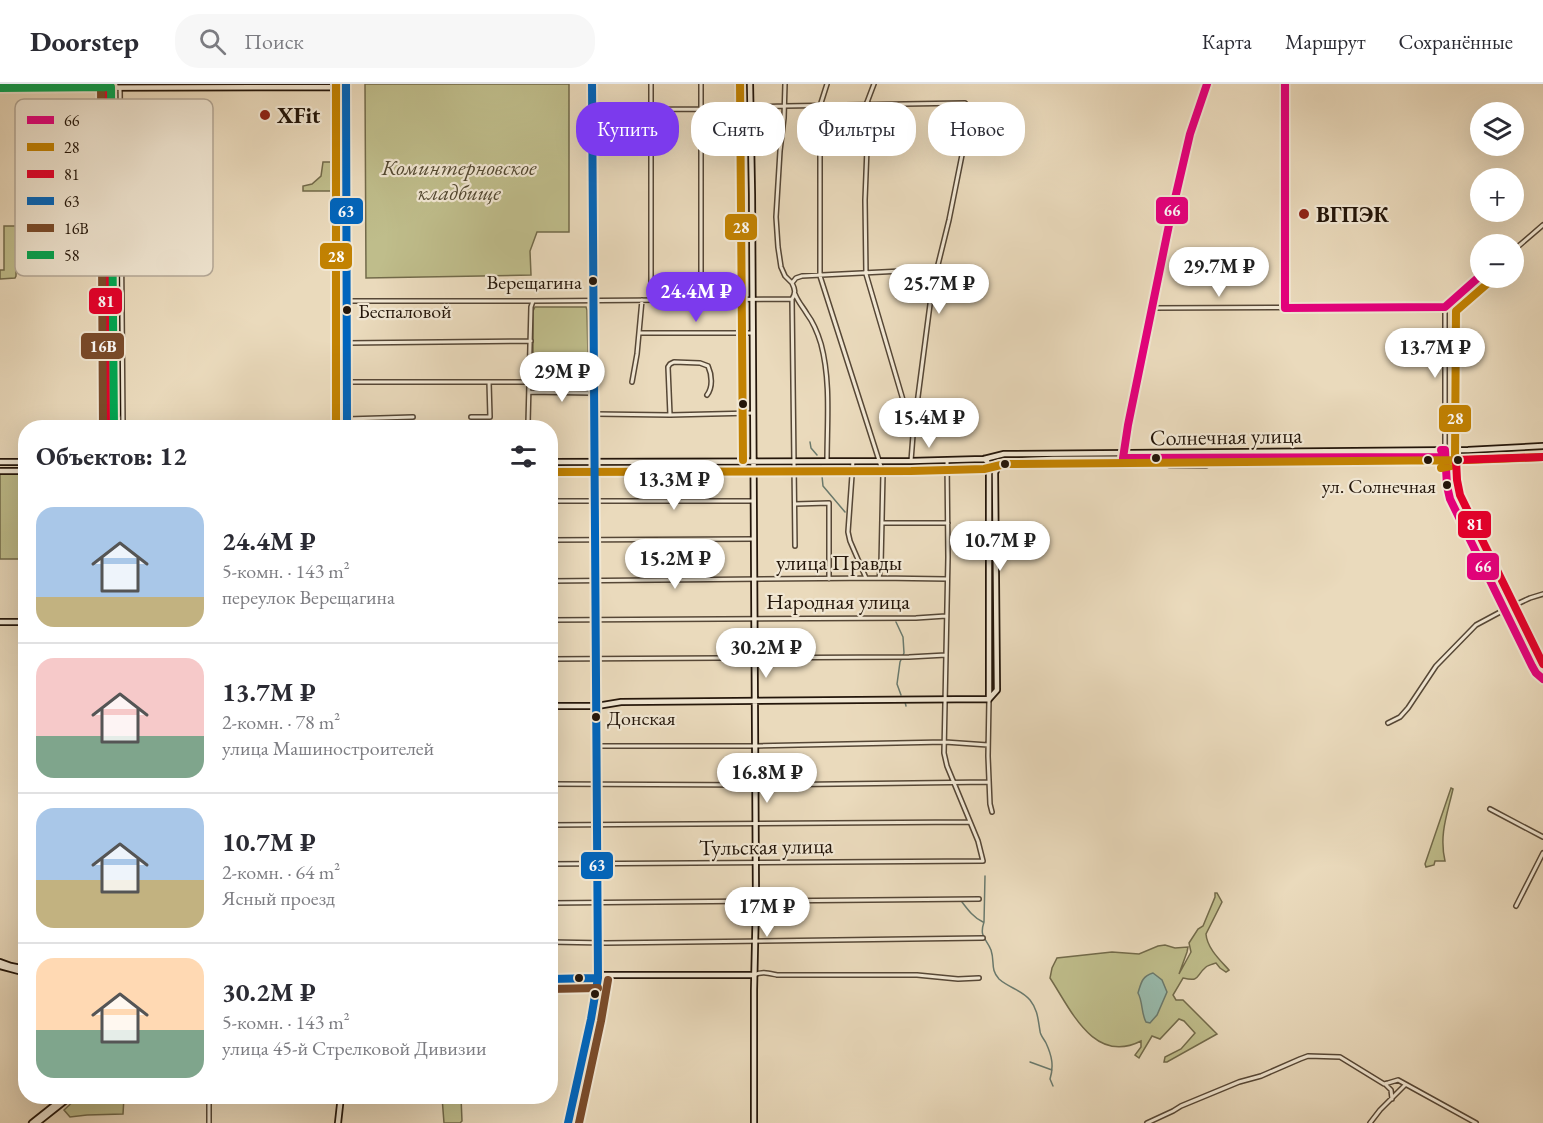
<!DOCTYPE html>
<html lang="ru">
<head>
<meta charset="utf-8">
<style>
  :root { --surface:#fff; --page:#f7f7f7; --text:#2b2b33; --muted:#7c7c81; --line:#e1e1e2; --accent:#7c3aed }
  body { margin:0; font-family:"EB Garamond",serif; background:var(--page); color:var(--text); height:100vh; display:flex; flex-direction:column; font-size:22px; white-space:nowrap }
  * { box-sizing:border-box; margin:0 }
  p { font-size:20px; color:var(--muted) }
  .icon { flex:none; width:33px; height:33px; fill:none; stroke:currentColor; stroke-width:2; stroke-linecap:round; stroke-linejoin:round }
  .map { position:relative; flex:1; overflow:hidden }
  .side { position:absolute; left:18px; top:336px; width:540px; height:684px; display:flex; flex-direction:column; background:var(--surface); border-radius:24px; box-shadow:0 6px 24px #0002 }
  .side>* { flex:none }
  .hud { position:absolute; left:576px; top:18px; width:570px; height:54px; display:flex; gap:12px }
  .tools { position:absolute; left:1470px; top:18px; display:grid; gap:12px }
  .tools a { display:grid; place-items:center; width:54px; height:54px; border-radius:50%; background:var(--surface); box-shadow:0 6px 24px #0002; font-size:30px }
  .price { position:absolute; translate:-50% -51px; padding:0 14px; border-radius:21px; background:#fff; color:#222; font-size:20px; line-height:39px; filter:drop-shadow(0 2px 3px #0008) }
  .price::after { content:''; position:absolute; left:50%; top:36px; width:18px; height:14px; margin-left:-9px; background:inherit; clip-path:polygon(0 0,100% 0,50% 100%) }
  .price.selected { background:var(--accent); color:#fff }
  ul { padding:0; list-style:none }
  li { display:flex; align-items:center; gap:18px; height:150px; padding:0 18px }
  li+li { border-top:2px solid var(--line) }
  li span { display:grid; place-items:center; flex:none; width:168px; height:120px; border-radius:18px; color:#555 }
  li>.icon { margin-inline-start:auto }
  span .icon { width:72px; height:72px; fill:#fffc; stroke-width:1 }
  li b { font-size:26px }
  h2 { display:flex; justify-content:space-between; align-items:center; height:72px; padding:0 18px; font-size:26px }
  .tag { padding:0 21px; border-radius:24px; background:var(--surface); box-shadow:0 6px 24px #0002; font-size:21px; line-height:54px }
  .tag.selected { background:var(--accent); color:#fff }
  header { display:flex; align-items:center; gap:36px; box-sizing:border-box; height:84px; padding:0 30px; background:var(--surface); border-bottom:2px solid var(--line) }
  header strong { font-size:28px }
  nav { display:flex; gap:33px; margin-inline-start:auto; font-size:21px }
  .search { width:420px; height:54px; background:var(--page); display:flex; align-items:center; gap:15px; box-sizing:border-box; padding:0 21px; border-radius:24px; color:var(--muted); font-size:22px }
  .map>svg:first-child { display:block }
  .green { fill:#bfbd8b; stroke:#726a4a; stroke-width:1.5 }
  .water { fill:#98bbad; stroke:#6a796c; stroke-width:1.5 }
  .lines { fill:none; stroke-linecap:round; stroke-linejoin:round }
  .stream { stroke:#6a796c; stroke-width:1.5 }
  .street-casing { stroke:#564736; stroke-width:6 }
  .secondary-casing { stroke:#24160a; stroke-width:8 }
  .street { stroke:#f1e7d3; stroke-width:3 }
  .secondary { stroke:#f1e7d3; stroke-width:4.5 }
  .bus-1-casing { stroke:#f1e7d3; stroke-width:12 }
  .bus-2-casing { stroke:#f1e7d3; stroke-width:12 }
  .bus-3-casing { stroke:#f1e7d3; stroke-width:12 }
  .bus-4-casing { stroke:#f1e7d3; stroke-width:12 }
  .bus-5-casing { stroke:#f1e7d3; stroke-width:12 }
  .bus-6-casing { stroke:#f1e7d3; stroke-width:12 }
  .bus-1 { stroke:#e5007d; stroke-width:8 }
  .bus-2 { stroke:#c28202; stroke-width:8 }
  .bus-3 { stroke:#e4002b; stroke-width:8 }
  .bus-4 { stroke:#0065bd; stroke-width:8 }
  .bus-5 { stroke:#7a4b2a; stroke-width:8 }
  .bus-6 { stroke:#00a651; stroke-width:8 }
  .poi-dot { fill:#8f2418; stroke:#f1e7d3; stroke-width:2 }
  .bus-dot { fill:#24160a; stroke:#f1e7d3; stroke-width:2 }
  .labels { text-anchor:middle; stroke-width:4.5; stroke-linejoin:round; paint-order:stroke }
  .bus-label { font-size:20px; fill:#24160a; stroke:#f1e7d3; text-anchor:end }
  .poi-label { font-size:22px; font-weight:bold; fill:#24160a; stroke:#f1e7d3; text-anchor:start }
  .park-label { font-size:22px; font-style:italic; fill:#524831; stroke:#f1e7d3 }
  .street-label { font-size:22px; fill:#24160a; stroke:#f1e7d3 }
  .key { fill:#f1e7d3; stroke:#b4a897; stroke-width:1.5 }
  .key-label { font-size:16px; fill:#24160a }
  .line-badge { stroke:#f1e7d3; stroke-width:2 }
  .badge-label { font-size:16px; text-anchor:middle; font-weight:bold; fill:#fff }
</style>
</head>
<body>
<header>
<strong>Doorstep</strong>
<div class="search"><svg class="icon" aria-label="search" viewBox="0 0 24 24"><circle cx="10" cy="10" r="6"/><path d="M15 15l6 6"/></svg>Поиск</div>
<nav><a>Карта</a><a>Маршрут</a><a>Сохранённые</a></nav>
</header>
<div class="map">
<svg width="1543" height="1039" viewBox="0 0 1543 1039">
  <rect width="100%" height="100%" fill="#eadabc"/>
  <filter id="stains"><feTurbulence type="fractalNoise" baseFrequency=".00333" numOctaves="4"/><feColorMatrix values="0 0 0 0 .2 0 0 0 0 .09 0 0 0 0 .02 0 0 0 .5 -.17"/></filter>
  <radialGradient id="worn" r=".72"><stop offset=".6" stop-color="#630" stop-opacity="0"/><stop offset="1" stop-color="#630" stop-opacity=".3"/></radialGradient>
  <path class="green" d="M 365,0 L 569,0 L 569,148 L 537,148 L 530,167 L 531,191 L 366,194 Z
    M 323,78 L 333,78 L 332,107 L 303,107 L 303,102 L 312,100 L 321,92 Z
    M 4,142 L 17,142 L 16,192 L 15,194 L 0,195 L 0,186 L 4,186 Z
    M 535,223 L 586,223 L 587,226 L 588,273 L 572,273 L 552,283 L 546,283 L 545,307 L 538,307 L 538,287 L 533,287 L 533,227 Z
    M 0,388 L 25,388 L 25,465 L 20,465 L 20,475 L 0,475 Z
    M 1451,704 L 1453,705 C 1447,731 1439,751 1445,777 L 1435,777 L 1434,781 L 1426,783 L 1425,780 Z
    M 1215,809 L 1217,809 L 1222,818 L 1206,850 C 1207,864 1220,876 1229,886 L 1226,888 L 1220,884 L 1216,879 C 1215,879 1207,882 1206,883 C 1195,892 1201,898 1183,894 L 1173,911 L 1176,916 L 1183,916 L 1217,950 L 1167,978 L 1164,978 L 1165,973 L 1181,965 L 1195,949 L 1184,937 L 1179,935 L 1160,955 L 1152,952 L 1139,974 L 1135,971 L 1141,963 L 1141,957 C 1094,981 1071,926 1050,894 L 1052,884 L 1057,874 L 1112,868 L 1139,870 L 1158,862 L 1165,861 L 1175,864 L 1188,863 L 1187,868 L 1179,890 L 1191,868 L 1189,859 L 1198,845 L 1203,842 L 1215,813 Z
    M 78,1013 L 124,1013 L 123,1030 L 87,1031 L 70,1033 L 64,1026 Z
    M 442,1013 L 461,1013 L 462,1037 L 460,1039 L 444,1039 Z"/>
  <path class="water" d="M 1153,889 L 1162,896 L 1167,908 L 1157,931 L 1150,939 L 1146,938 C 1141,929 1143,918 1138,909 C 1141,899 1142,892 1153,889 Z"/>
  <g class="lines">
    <path class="stream" d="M 810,358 L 811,364 L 817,371
      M 821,382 L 823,402 L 845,428
      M 896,538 L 903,553 L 904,569 L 900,578 L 897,600 L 901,611
      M 905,618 L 906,622
      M 985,792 L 984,838 C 979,853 986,854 991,866 C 995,878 990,885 999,895 C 1009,904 1022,906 1030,916 C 1038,926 1038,936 1040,947 C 1040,951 1044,955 1046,959 C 1052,972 1054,982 1050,995 L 1053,1002
      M 962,818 C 968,826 974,834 983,838
      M 1030,978 L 1052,986"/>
    <defs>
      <path id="street" d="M 651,0 L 651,215
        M 701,0 L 701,215
        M 785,0 L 784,34 L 780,67 L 776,133 L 778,163 L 781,183 L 785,192 L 792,199
        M 827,0 L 820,22 L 820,192 L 883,389 L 881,481 L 879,494
        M 874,0 L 866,21 L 865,27 L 867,64 L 865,116 L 866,190 L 913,350
        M 592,26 L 701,25 L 785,22 L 965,19 L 970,25 L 970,31 L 949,136 L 932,205 L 913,351 L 911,377
        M 1514,166 L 1543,141
        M 795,210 C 798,218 803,223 807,230 C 813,238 818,250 821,260 C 831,297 827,339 827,377
        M 792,215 L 795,462
        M 347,217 L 533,217 L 792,215 C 796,209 795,205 792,199 L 796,194 L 802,192 L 902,187 L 915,189 L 937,188
        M 1445,223 L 1445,366
        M 1153,224 L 1445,223 L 1456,212 L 1480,192
        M 1285,224 L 1285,0
        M 639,249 L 752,249
        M 347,259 L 531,257
        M 347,298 L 529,298
        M 632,298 L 637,270 L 642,216
        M 529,308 L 593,309
        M 595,330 L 670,331 L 753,329
        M 670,331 L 668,283 L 670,280 L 674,278 L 700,279 L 708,282 C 712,291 713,303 707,311
        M 471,333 L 490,333 L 489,298
        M 347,335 L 413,333
        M 528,339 L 531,223 L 533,217
        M 117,343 L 123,340 L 120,4
        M 1170,375 L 1170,382 L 1206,382 L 1206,375
        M 853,377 L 848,448 L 850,457 L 866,494
        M 550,417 L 754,417
        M 795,420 L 829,419 L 829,495
        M 882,439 L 948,439
        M 550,456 L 754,455
        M 550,497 L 879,494 L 947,495
        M 550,536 L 916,534 L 946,532
        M 550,575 L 909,573 L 946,571
        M 989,615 L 988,672 L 990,720 L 992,728
        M 1388,639 L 1400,633 L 1408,624 L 1436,582 L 1476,541 L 1504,526 L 1530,514 L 1543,510
        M 597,662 L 756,662 L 945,658 L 988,661
        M 550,700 L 756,701 L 989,698
        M 1490,725 L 1543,753
        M 550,741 L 970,738
        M 550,780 L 983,777 L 978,757 L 947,682 L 944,669 L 948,473 L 947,376
        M 550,819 L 979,815
        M 1516,822 L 1543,769
        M 550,858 L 606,859 L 983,854
        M 754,891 C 762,887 768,889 777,891 L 917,891 L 958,895 L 979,894
        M 1385,1000 L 1391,1006 L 1392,1015
        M 209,1012 L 209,1039
        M 1147,1039 L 1173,1027 L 1181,1022 L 1239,998 L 1261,992 L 1300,975 L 1308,972 L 1340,973 L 1384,1000 L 1388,999 L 1398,996 L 1476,1039
        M 1370,1039 L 1380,1026 L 1405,1001"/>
      <path id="secondary" d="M 0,0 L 9,0
        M 111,0 L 114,344
        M 115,0 L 117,330
        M 346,0 L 347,344
        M 750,0 L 752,110 L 756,817 L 754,906 L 754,1039
        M 0,4 L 347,3
        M 344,87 L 344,344
        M 1123,371 L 1170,136 L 1190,50 L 1207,0
        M 1445,372 L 1447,402 L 1450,415 L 1532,582 L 1536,589 L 1543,595
        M 984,375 L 987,377 L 989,384 L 989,615
        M 0,378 L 26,378
        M 550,378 L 911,377 L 984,375 L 1004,370 L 1015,370 L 1468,366 L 1543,362
        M 0,387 L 26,387
        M 989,387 C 991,380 994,378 1001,377 L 1053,375 L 1543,373
        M 0,538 L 26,538
        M 989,615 L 997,606 L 995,389 L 998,381 L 1003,378
        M 550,622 L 597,622 L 621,618 L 989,615
        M 0,878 L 11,882 L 26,885
        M 0,882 L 26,889
        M 550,895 L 598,894 L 603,891 L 754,891
        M 32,1039 L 66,1012
        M 37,1039 L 71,1012
        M 338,1039 L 341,1012
        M 568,1039 L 591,935 L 598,894 L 592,0"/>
    </defs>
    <use href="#street" class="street-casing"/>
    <use href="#secondary" class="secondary-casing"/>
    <use href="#street" class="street"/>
    <use href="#secondary" class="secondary"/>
    <defs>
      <path id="bus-1" d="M 1207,0 L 1190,50 L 1170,136 L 1128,341 L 1123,374 L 1445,373
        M 1285,0 L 1285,224
        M 1285,224 L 1445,223 L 1480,192
        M 1441,366 L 1445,366 L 1447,402 L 1450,415 L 1532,582 L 1536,589 L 1543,595"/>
      <path id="bus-2" d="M 336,0 L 336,344
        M 740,0 L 743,376
        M 1441,384 L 1451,382 L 1455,374 L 1456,227 L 1487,200
        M 550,388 L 911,387 L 984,385 L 1005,380 L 1468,376 L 1543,373"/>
      <path id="bus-3" d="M 105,0 L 106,344
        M 1543,373 L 1456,376 L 1457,396 L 1460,411 L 1543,580"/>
      <path id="bus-4" d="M 346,0 L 347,344
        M 550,895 L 598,894
        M 568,1039 L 591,935 L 598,894 L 592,0"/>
      <path id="bus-5" d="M 101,0 L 103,344
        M 550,905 L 598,904
        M 579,1039 L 601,937 L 608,896"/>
      <path id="bus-6" d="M 0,4 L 111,3 L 114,344"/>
    </defs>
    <use href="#bus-1" class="bus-1-casing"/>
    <use href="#bus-2" class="bus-2-casing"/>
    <use href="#bus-3" class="bus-3-casing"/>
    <use href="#bus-4" class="bus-4-casing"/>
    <use href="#bus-5" class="bus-5-casing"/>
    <use href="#bus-6" class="bus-6-casing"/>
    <use href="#bus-1" class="bus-1"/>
    <use href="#bus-2" class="bus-2"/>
    <use href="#bus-3" class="bus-3"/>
    <use href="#bus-4" class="bus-4"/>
    <use href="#bus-5" class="bus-5"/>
    <use href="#bus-6" class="bus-6"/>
  </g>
  <g class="poi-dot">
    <circle cx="265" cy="31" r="6"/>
    <circle cx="1304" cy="130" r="6"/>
  </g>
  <g class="bus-dot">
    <circle cx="593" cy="197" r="5"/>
    <circle cx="347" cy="226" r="5"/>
    <circle cx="743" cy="320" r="5"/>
    <circle cx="1156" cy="374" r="5"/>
    <circle cx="1428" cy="376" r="5"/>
    <circle cx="1458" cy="376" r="5"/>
    <circle cx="1005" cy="380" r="5"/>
    <circle cx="1447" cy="401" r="5"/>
    <circle cx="596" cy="633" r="5"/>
    <circle cx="579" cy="894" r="5"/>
    <circle cx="595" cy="910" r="5"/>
  </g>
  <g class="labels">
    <g class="bus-label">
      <text x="582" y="205">Верещагина</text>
      <text x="358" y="234" text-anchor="start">Беспаловой</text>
      <text x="1436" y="409">ул. Солнечная</text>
      <text x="607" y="641" text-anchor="start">Донская</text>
    </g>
    <g class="poi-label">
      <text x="277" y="39">XFit</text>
      <text x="1316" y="138">ВГПЭК</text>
    </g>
    <g class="park-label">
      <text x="459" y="91">Коминтерновское<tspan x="459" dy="25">кладбище</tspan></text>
    </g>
    <g class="street-label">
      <text transform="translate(1226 352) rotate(-1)" y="8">Солнечная улица</text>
      <text x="839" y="486">улица Правды</text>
      <text x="838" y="525">Народная улица</text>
      <text transform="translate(766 762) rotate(-1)" y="8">Тульская улица</text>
    </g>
  </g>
  <rect x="15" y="15" width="198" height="177" rx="9" class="key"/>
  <rect x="27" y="32" width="27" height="8" fill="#e5007d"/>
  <rect x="27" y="59" width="27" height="8" fill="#c28202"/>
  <rect x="27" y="86" width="27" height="8" fill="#e4002b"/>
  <rect x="27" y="113" width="27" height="8" fill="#0065bd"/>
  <rect x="27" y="140" width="27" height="8" fill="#7a4b2a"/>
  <rect x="27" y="167" width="27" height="8" fill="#00a651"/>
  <g class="key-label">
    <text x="64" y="42">66</text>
    <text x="64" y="69">28</text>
    <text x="64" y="96">81</text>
    <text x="64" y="123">63</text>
    <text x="64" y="150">16В</text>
    <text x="64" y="177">58</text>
  </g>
  <g class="line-badge">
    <rect x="1155" y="112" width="34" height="29" rx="6" fill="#e5007d"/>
    <rect x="329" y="113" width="35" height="28" rx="6" fill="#0065bd"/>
    <rect x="724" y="129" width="34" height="28" rx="6" fill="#c28202"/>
    <rect x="319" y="158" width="34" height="28" rx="6" fill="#c28202"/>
    <rect x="88" y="203" width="35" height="28" rx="6" fill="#e4002b"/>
    <rect x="80" y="248" width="45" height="28" rx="6" fill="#7a4b2a"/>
    <rect x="1438" y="320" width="34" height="29" rx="6" fill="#c28202"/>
    <rect x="1457" y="426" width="35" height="29" rx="6" fill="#e4002b"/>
    <rect x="1466" y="468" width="34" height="29" rx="6" fill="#e5007d"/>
    <rect x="580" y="767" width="34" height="29" rx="6" fill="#0065bd"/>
  </g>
  <g class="badge-label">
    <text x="1172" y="132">66</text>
    <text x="346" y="133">63</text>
    <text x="741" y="149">28</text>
    <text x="336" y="178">28</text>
    <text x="106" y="223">81</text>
    <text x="103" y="268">16В</text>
    <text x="1455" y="340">28</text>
    <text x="1475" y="446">81</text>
    <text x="1483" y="488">66</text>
    <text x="597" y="787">63</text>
  </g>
  <rect width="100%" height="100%" filter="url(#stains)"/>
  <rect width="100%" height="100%" fill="url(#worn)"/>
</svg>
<div class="tools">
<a><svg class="icon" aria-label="layers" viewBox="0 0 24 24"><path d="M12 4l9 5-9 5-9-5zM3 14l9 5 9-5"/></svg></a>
<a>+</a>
<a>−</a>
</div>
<b class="price" style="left:1219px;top:214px">29.7M ₽</b>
<b class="price" style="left:939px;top:231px">25.7M ₽</b>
<b class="price selected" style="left:696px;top:239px">24.4M ₽</b>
<b class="price" style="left:1435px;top:295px">13.7M ₽</b>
<b class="price" style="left:562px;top:319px">29M ₽</b>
<b class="price" style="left:929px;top:365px">15.4M ₽</b>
<b class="price" style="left:674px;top:427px">13.3M ₽</b>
<b class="price" style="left:1000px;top:488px">10.7M ₽</b>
<b class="price" style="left:675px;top:506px">15.2M ₽</b>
<b class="price" style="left:766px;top:595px">30.2M ₽</b>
<b class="price" style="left:767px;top:720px">16.8M ₽</b>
<b class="price" style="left:767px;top:854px">17M ₽</b>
<div class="hud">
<a class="tag selected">Купить</a>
<a class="tag">Снять</a>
<a class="tag">Фильтры</a>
<a class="tag">Новое</a>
</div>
<section class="side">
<h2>Объектов: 12<svg class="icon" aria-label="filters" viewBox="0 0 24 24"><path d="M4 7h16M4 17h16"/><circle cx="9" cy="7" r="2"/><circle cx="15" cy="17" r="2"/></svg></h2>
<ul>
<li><span style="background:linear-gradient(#a9c7e8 75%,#c2b280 0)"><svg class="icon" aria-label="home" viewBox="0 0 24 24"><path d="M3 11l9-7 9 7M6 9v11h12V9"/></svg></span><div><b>24.4M ₽</b><p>5-комн. · 143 m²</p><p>переулок Верещагина</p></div></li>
<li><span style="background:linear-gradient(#f6c9c9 65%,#7fa58c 0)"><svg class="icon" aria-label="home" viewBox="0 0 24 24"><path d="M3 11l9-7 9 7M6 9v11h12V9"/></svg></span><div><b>13.7M ₽</b><p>2-комн. · 78 m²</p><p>улица Машиностроителей</p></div></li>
<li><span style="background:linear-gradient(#a9c7e8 60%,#c2b280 0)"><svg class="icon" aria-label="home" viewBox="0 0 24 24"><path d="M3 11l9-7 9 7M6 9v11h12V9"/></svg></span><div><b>10.7M ₽</b><p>2-комн. · 64 m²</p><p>Ясный проезд</p></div></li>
<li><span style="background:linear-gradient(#ffd9b3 60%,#7fa58c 0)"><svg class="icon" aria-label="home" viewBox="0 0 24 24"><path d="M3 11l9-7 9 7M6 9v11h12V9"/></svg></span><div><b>30.2M ₽</b><p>5-комн. · 143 m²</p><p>улица 45-й Стрелковой Дивизии</p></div></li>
</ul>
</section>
</div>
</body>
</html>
